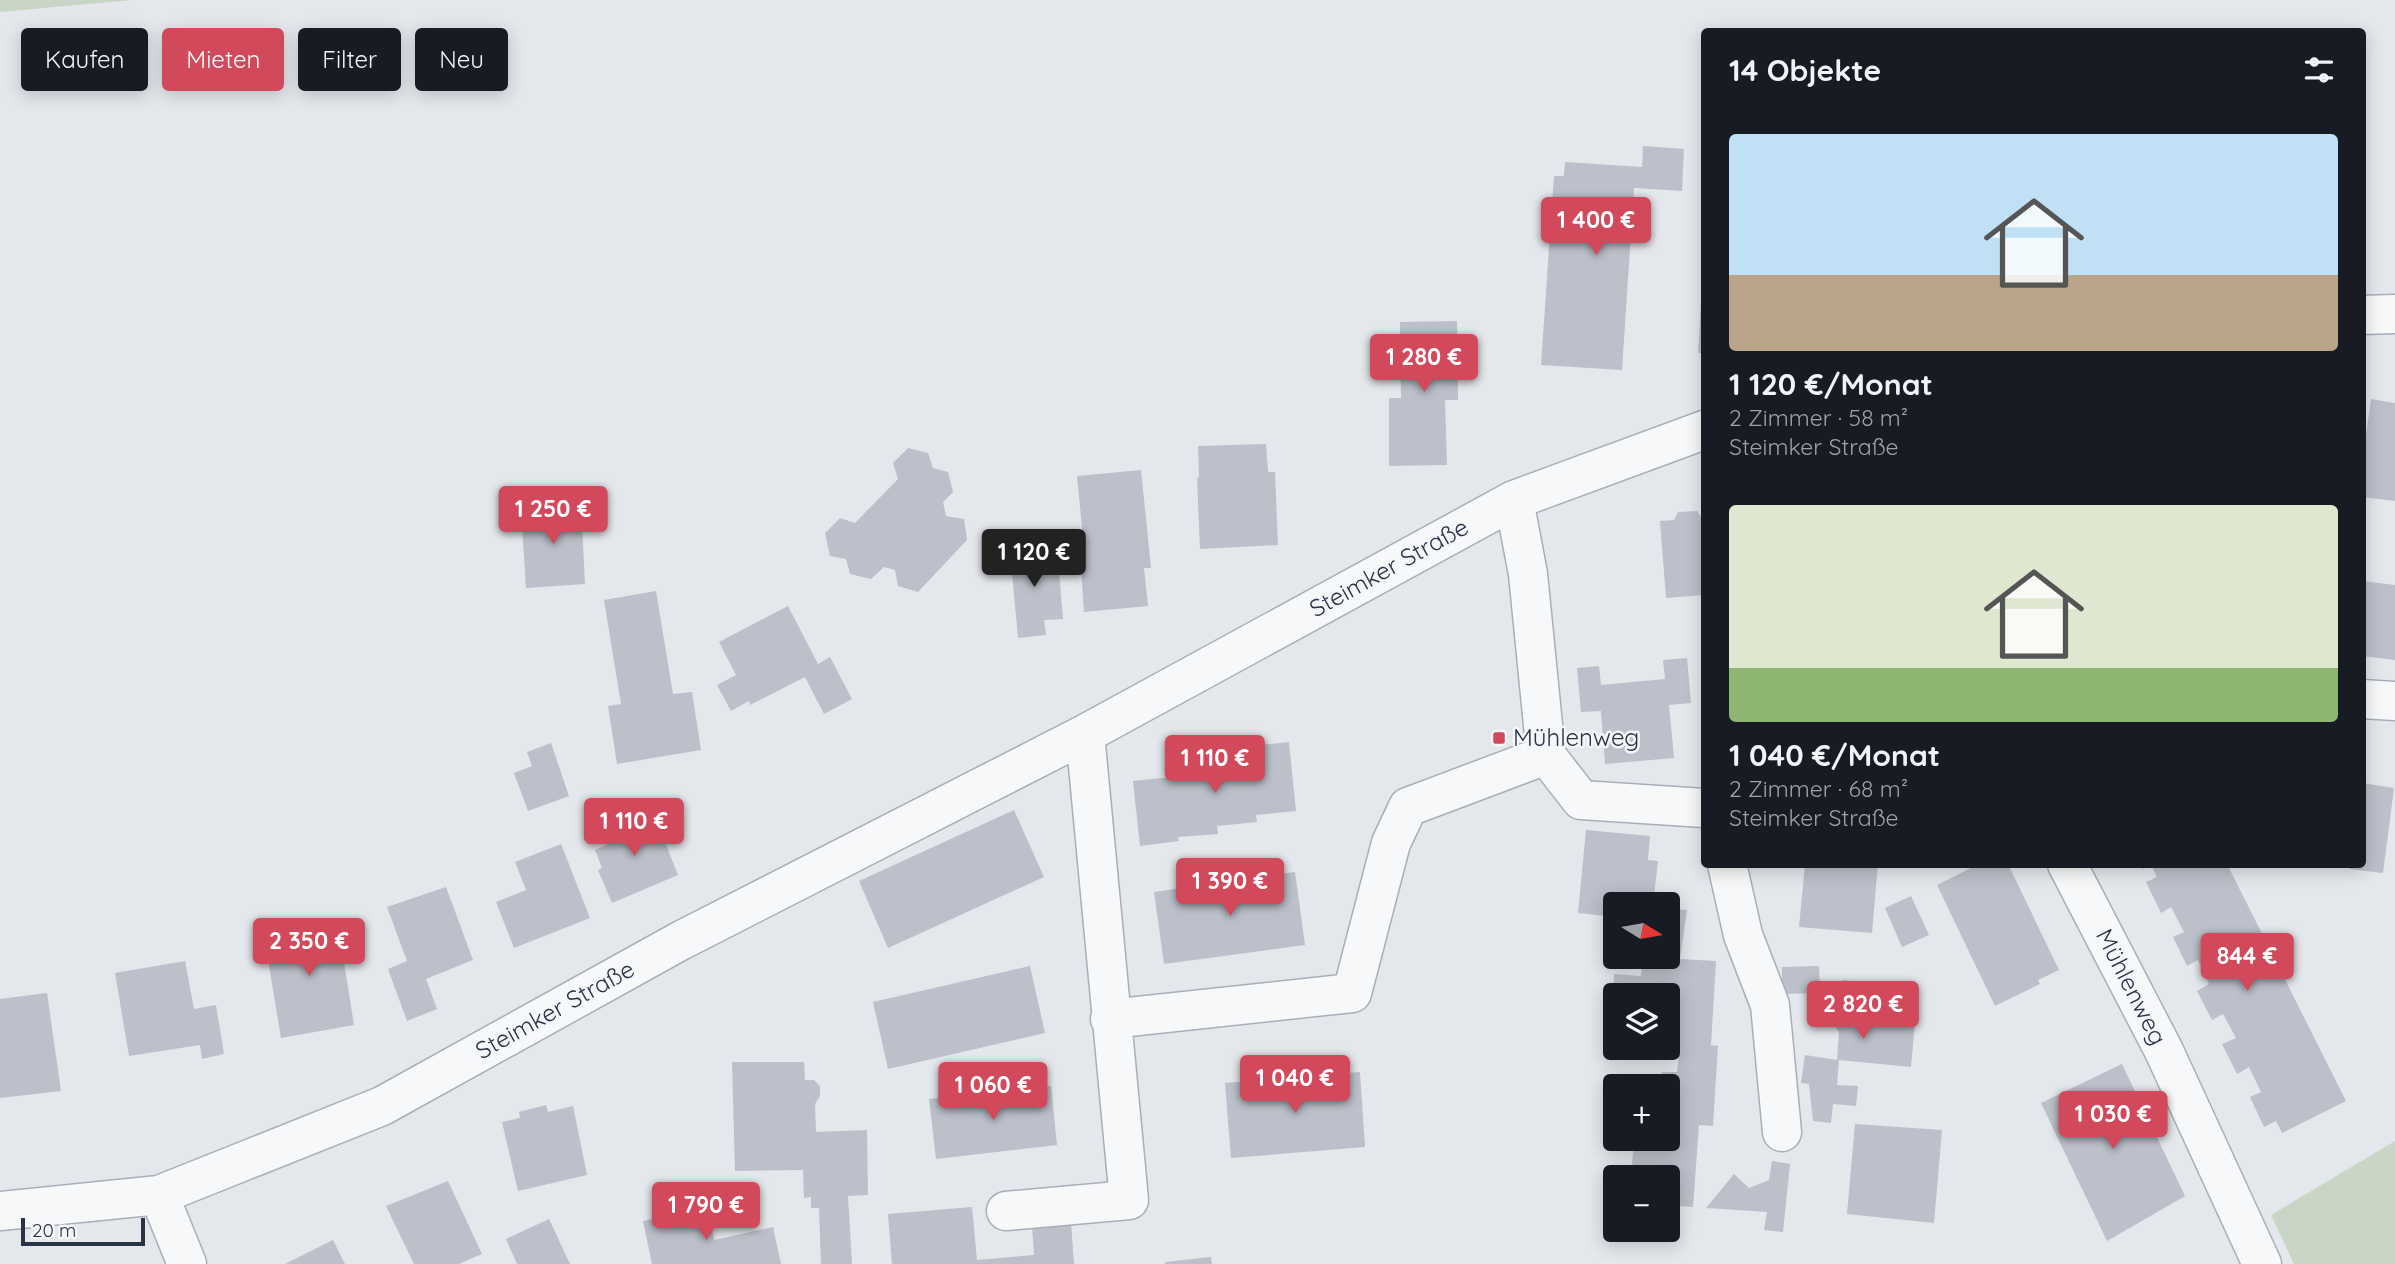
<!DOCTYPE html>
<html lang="de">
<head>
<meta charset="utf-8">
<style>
  :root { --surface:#171b24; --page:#242831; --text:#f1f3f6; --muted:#9ea1a6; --accent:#d1495b }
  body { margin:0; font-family:Quicksand,sans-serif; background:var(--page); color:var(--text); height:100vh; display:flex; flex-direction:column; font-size:26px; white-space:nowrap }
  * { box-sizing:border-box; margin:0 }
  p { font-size:23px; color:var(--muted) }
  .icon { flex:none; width:38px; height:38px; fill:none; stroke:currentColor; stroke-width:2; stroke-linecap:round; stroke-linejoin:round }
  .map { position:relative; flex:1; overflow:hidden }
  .details { position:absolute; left:1701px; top:28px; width:665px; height:840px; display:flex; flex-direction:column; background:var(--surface); border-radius:7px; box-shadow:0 4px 18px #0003 }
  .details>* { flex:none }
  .banner { position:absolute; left:21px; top:28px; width:665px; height:63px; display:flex; gap:14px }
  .needle { width:46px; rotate:101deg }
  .buttons { position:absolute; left:1603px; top:892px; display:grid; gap:14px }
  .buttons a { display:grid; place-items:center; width:77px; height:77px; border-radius:7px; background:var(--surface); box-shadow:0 4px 18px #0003; font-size:35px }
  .scale { position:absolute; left:21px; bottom:18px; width:124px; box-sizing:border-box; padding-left:7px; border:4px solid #2b3445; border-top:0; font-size:19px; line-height:24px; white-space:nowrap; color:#2b3445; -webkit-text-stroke:5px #f4f6f9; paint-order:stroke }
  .price { position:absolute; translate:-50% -60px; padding:0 16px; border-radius:7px; background:var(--accent); color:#fff; font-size:23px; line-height:46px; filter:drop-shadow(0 2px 4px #0008) }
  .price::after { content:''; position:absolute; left:50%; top:42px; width:21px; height:16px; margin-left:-10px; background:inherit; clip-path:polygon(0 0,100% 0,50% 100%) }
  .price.current { background:#222; color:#fff }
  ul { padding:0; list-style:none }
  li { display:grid; align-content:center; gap:14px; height:371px; padding:0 28px }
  li span { display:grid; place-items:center; height:217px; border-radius:7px; color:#555 }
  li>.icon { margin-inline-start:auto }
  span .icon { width:126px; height:126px; fill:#fffc; stroke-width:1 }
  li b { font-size:30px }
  h2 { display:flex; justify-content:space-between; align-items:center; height:84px; padding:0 28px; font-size:30px }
  .pill { padding:0 24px; border-radius:7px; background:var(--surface); box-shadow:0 4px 18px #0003; font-size:24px; line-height:63px }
  .pill.current { background:var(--accent); color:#fff }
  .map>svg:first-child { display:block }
  .green { fill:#c9d6c5 }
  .building { fill:#bbc0ca }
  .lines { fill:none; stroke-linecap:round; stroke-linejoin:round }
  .minor-casing { stroke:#a9aeb7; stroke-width:41 }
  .minor { stroke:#f7f8fa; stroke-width:38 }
  .poi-dot { fill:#d1495b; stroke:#f4f6f9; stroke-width:2.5 }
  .labels { text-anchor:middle; stroke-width:5; stroke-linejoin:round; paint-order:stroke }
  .street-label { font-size:24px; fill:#2b3445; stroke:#f4f6f9 }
  .poi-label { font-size:24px; fill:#2b3445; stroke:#f4f6f9; text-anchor:start }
</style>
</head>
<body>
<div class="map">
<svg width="2395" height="1264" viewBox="0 0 2395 1264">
  <rect width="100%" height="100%" fill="#e4e7ec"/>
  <path class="green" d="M 0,0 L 132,0 L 0,12 Z
    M 2395,1141 L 2395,1264 L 2294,1264 L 2271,1215 Z"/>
  <path class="building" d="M 1643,146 L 1684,149 L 1682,191 L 1634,188 L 1622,370 L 1541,365 L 1554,176 L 1564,176 L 1565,162 L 1642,167 Z
    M 1702,285 L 1704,285 L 1704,353 L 1698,353 Z
    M 1457,321 L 1458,400 L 1445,400 L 1447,465 L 1389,466 L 1389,398 L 1401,398 L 1400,322 Z
    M 2371,399 L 2395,403 L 2395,501 L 2362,497 L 2362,463 Z
    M 1266,444 L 1268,472 L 1275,472 L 1278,545 L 1200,549 L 1197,477 L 1199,478 L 1198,446 Z
    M 908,448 L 928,453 L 933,468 L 948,472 L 953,492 L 943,502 L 946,516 L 964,519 L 967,540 L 918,592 L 898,586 L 895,570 L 884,567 L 871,579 L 850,574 L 846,559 L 830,556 L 825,533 L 840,518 L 855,523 L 898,479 L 893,463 Z
    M 1141,470 L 1151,568 L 1144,568 L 1148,606 L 1084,612 L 1081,569 L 1086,568 L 1077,476 Z
    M 581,505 L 585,584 L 526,588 L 521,508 Z
    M 1697,511 L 1701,517 L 1704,517 L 1704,595 L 1666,598 L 1660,521 L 1674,520 L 1678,512 Z
    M 1037,538 L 1039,563 L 1058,561 L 1063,619 L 1044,620 L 1046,635 L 1018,638 L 1009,541 Z
    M 2362,581 L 2395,585 L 2395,660 L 2362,656 Z
    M 656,591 L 673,694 L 692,692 L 701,750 L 617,764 L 608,706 L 621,704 L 604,600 Z
    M 788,606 L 818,664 L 830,657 L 852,699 L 824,714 L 805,677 L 750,705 L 749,701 L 731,711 L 717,685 L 736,675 L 719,642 Z
    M 1687,658 L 1691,703 L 1669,705 L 1674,758 L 1605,764 L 1601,711 L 1581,712 L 1577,668 L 1599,666 L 1601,685 L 1665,679 L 1663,660 Z
    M 1289,742 L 1296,811 L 1256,815 L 1257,822 L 1217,826 L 1218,834 L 1178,837 L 1179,841 L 1140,846 L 1133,781 L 1172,777 L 1171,770 L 1210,766 L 1210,760 L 1251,756 L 1249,746 Z
    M 551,743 L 569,796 L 528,811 L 514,773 L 532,766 L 527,752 Z
    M 2362,783 L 2394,788 L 2383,873 L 2349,869 L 2350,864 L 2362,864 Z
    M 641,808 L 649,829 L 655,826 L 662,843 L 665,842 L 678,875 L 612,903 L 598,870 L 602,868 L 595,850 L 620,839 L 611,820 Z
    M 1014,810 L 1044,877 L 888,948 L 859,881 Z
    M 1586,830 L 1650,836 L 1648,860 L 1658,861 L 1654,896 L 1645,895 L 1644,905 L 1615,905 L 1615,917 L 1578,913 Z
    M 561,844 L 590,918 L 514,948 L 496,902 L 526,890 L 515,862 Z
    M 1805,864 L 1878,864 L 1872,933 L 1799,927 Z
    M 1979,864 L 1983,868 L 1990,864 L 2008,864 L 2059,970 L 2038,980 L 2040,984 L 1995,1006 L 1937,885 Z
    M 2140,864 L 2227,864 L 2346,1101 L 2282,1133 L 2276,1121 L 2264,1127 L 2250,1097 L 2261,1092 L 2249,1067 L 2237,1074 L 2222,1044 L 2236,1038 L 2223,1014 L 2212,1020 L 2197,991 L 2209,984 L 2198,960 L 2187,966 L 2173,937 L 2184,932 L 2171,907 L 2161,913 L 2146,882 L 2157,877 L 2151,865 L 2143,869 Z
    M 1295,872 L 1305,945 L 1164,964 L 1154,892 Z
    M 446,887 L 473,960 L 426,979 L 437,1009 L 407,1021 L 388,969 L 407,961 L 387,907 Z
    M 1911,896 L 1929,935 L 1902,947 L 1885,908 Z
    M 1668,909 L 1687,910 L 1680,959 L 1716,961 L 1711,1045 L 1718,1046 L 1713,1126 L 1699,1125 L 1693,1207 L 1668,1205 L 1668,1178 L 1631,1178 L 1634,1139 L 1668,1139 L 1668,1087 L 1661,1087 L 1662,1072 L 1677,1072 L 1680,1043 L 1668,1042 L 1668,996 L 1613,996 L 1614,974 L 1641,976 L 1642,960 L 1630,957 L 1668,957 Z
    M 337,918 L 354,1025 L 281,1038 L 263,930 Z
    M 185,961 L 194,1009 L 216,1005 L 224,1054 L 202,1059 L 200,1045 L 129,1056 L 115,973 Z
    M 1030,966 L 1045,1033 L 888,1069 L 873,1002 Z
    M 1819,966 L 1820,993 L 1782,994 L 1782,967 Z
    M 1843,980 L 1918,989 L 1911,1067 L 1839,1060 L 1837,1085 L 1858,1086 L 1856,1106 L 1833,1104 L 1831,1123 L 1813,1121 L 1809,1084 L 1801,1083 L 1805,1055 L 1837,1060 L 1839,1032 L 1829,1018 L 1842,1007 Z
    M 47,993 L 61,1091 L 0,1098 L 0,999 Z
    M 1613,998 L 1615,998 L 1615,1039 L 1611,1039 Z
    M 732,1062 L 804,1062 L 805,1080 L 814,1080 L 820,1086 L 820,1096 L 815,1104 L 816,1132 L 867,1130 L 868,1195 L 848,1196 L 852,1264 L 821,1264 L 819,1208 L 811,1208 L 811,1197 L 804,1198 L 803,1170 L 735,1171 Z
    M 2122,1064 L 2185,1196 L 2107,1241 L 2041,1103 Z
    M 1360,1072 L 1365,1147 L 1231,1158 L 1225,1083 Z
    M 1051,1086 L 1057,1145 L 936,1159 L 929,1099 Z
    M 546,1105 L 548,1112 L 573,1106 L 587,1175 L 518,1191 L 502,1122 L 520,1118 L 519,1112 Z
    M 1855,1124 L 1942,1130 L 1934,1223 L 1847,1214 Z
    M 1772,1161 L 1790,1164 L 1783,1232 L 1764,1230 L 1767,1212 L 1706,1208 L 1734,1174 L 1749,1188 L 1769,1180 Z
    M 448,1181 L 482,1254 L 459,1264 L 414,1264 L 386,1206 Z
    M 706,1207 L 714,1240 L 773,1227 L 781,1264 L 652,1264 L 643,1221 Z
    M 972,1207 L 977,1260 L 1034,1255 L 1032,1226 L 1071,1223 L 1074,1264 L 892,1264 L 888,1214 Z
    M 549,1219 L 570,1264 L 517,1264 L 506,1239 Z
    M 333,1240 L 345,1264 L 285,1264 Z
    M 1211,1257 L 1212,1264 L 1165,1264 L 1165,1262 Z"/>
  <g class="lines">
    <defs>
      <path id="minor" d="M 2362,315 L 2395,314
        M 1514,500 L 1528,574 L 1546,755 L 1581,800 L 1704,808
        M 2362,699 L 2395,701
        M 1727,864 L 1743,935 L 1770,1005 L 1782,1132
        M 2067,864 L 2164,1051 L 2262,1264
        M 1110,1019 L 1352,993 L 1391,843 L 1408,807 L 1546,755
        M 159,1195 L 187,1264
        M 0,1211 L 159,1195 L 382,1106 L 680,941 L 1085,734 L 1514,500 L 1704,430
        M 1006,1211 L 1129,1200 L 1085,734"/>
    </defs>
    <use href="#minor" class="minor-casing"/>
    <use href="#minor" class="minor"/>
  </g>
  <rect class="poi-dot" x="1492" y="731" width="14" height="14" rx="3.5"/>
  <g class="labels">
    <g class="street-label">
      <text transform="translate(1389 568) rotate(-29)" y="8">Steimker Straße</text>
      <text transform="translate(2131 987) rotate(63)" y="8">Mühlenweg</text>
      <text transform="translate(555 1010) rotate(-29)" y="8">Steimker Straße</text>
    </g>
    <g class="poi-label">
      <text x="1513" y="746">Mühlenweg</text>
    </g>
  </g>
</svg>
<div class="buttons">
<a><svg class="needle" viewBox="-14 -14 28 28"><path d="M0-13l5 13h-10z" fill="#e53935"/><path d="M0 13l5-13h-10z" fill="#9ea1a6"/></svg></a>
<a><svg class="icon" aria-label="layers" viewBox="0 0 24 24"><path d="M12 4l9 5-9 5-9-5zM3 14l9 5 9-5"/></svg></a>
<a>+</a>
<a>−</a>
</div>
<div class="scale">20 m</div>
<b class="price" style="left:1596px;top:257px">1 400 €</b>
<b class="price" style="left:1424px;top:394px">1 280 €</b>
<b class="price" style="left:553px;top:546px">1 250 €</b>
<b class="price current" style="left:1034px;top:589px">1 120 €</b>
<b class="price" style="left:1215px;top:795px">1 110 €</b>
<b class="price" style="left:634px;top:858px">1 110 €</b>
<b class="price" style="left:1230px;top:918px">1 390 €</b>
<b class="price" style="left:309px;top:978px">2 350 €</b>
<b class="price" style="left:2247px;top:993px">844 €</b>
<b class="price" style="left:1863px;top:1041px">2 820 €</b>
<b class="price" style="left:1295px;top:1115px">1 040 €</b>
<b class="price" style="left:993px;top:1122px">1 060 €</b>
<b class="price" style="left:2113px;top:1151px">1 030 €</b>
<b class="price" style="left:706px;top:1242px">1 790 €</b>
<div class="banner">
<a class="pill">Kaufen</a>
<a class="pill current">Mieten</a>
<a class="pill">Filter</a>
<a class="pill">Neu</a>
</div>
<section class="details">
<h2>14 Objekte<svg class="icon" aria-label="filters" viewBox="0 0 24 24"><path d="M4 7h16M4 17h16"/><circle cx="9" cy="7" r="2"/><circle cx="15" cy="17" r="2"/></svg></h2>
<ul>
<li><span style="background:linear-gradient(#bfe0f5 65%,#b9a48a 0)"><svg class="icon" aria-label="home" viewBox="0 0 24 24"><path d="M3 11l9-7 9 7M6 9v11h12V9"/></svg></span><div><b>1 120 €/Monat</b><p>2 Zimmer · 58 m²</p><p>Steimker Straße</p></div></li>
<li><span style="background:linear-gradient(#dfe7d0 75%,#8fb573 0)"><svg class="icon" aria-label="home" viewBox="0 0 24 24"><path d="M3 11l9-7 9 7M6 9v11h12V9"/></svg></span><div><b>1 040 €/Monat</b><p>2 Zimmer · 68 m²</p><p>Steimker Straße</p></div></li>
</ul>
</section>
</div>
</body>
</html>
